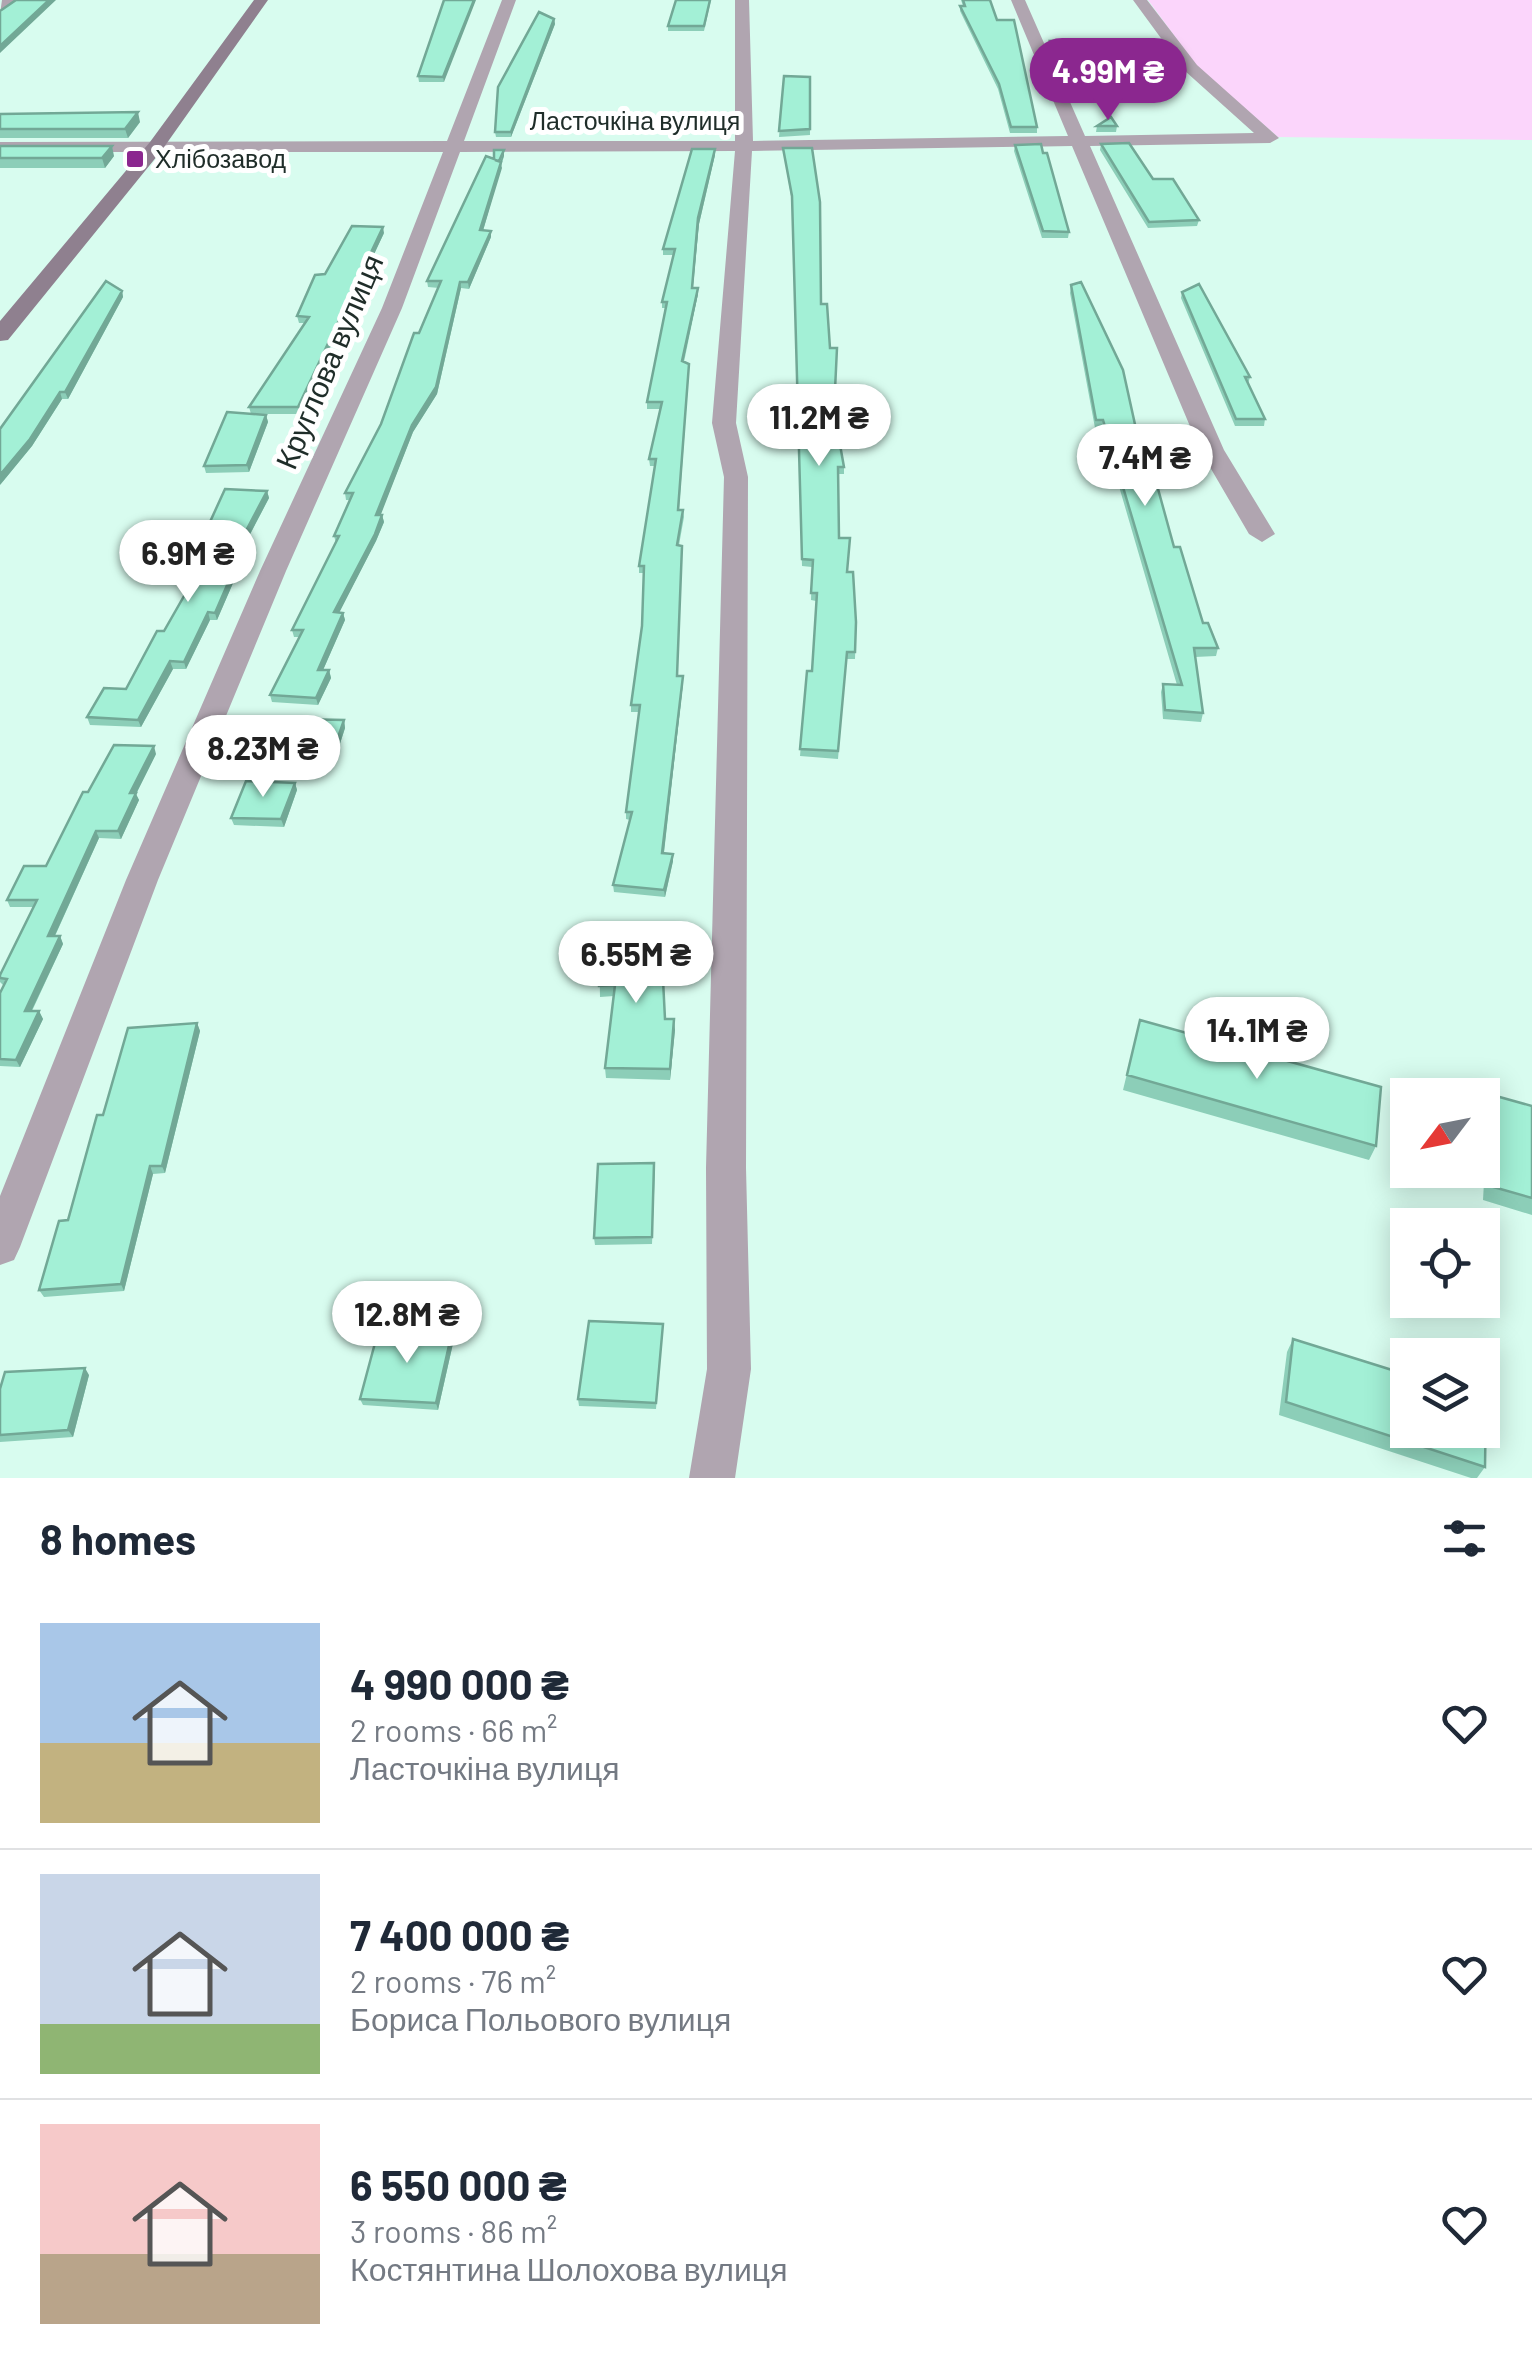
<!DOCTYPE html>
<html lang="en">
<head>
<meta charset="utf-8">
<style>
  :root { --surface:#fff; --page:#f2f2f3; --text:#1f2937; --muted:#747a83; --line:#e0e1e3; --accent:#8b278f }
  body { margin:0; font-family:Barlow,sans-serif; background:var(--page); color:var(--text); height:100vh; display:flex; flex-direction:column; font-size:38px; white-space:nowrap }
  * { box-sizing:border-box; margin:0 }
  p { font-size:32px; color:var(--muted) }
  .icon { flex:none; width:55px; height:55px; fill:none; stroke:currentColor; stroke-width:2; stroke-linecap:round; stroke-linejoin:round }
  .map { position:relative; height:1478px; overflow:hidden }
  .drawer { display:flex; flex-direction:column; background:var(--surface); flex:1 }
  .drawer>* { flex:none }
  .needle { width:65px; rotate:238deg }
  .fabs { position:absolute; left:1390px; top:1078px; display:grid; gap:20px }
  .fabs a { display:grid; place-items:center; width:110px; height:110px; border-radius:0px; background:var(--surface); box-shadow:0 5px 25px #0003; font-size:50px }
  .price { position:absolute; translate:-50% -85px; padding:0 22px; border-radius:35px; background:#fff; color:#222; font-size:32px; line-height:65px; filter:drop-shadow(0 2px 5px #0008) }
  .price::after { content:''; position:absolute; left:50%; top:60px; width:30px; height:22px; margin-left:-15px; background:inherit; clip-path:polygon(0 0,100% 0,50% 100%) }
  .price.current { background:var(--accent); color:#fff }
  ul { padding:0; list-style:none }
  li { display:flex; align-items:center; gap:30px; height:250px; padding:0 40px }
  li+li { border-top:2px solid var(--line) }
  li span { display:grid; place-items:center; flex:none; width:280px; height:200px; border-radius:0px; color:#555 }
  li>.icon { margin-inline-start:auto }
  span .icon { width:120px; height:120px; fill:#fffc; stroke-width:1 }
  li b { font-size:42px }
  h2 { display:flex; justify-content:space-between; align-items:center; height:120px; padding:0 40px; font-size:42px }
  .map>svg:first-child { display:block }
  .green { fill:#fbd5fb }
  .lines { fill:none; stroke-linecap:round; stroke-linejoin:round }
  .street { fill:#b0a5b0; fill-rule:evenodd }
  .secondary { fill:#8f808f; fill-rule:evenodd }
  .wall { fill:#8cceb8 }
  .shaded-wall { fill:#72a896 }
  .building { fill:#a3f0d6; stroke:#72a896; stroke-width:2.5 }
  .poi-dot { fill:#8b278f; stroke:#fff; stroke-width:4 }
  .labels { text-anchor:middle; stroke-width:10; stroke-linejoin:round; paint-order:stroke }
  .far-street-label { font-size:25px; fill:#1f2d29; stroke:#fff }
  .far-poi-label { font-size:25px; fill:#1f2d29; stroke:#fff; text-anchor:start }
  .street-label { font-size:30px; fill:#1f2d29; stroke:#fff }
</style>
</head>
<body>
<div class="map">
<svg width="1532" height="1478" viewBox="0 0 1532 1478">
  <rect width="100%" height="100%" fill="#d8fcef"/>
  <path class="green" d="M 1148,0 L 1532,0 L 1532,140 L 1278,137 L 1198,68 Z"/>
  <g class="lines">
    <path class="street" d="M 2,0 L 18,0 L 0,14 Z
      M 502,0 L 516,0 L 464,141 L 735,141 L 735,0 L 749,0 L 753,141 L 1068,136 L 1011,0 L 1025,0 L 1085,136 L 1254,133 L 1185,71 L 1133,0 L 1147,0 L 1197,65 L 1279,138 L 1270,143 L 1090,146 L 1224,450 L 1275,534 L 1262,542 L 1249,534 L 1200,450 L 1072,146 L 752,151 L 736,423 L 748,477 L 746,1168 L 751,1369 L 735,1478 L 689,1478 L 707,1369 L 706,1168 L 724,477 L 712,423 L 735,151 L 460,152 L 402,308 L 286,571 L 158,880 L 20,1247 L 14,1260 L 0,1265 L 0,1196 L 126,880 L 260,571 L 382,308 L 443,152 L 0,152 L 0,142 L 447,141 Z"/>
    <path class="secondary" d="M 254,0 L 268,0 L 162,150 L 8,340 L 0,341 L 0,321 L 150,142 Z"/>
  </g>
  <path class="wall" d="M 444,0 L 444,82 L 419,82 L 418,76 Z
    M 711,0 L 704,31 L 668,31 L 668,26 Z
    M 961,0 L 990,0 L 1037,127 L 1037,133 L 1010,133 L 998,89 L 960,11 L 960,6 L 963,6 Z
    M 554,19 L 555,24 L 511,137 L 496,137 L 495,132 Z
    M 1050,41 L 1102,84 L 1101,90 L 1071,91 L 1049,46 Z
    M 784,76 L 810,77 L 810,135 L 779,137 Z
    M 0,114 L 140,122 L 128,138 L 0,138 Z
    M 1097,126 L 1117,126 L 1116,132 L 1096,132 Z
    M 1101,144 L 1153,179 L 1199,220 L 1197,226 L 1148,228 L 1100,150 Z
    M 1015,145 L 1069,232 L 1068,238 L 1042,238 L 1014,151 Z
    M 0,146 L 114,156 L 105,168 L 0,168 Z
    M 783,148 L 821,304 L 834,412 L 844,467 L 844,474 L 838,474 L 839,538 L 848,572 L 856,622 L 855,659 L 846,659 L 838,759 L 800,756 L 807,671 L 812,671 L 816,601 L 811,600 L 812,567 L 802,566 L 792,202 Z
    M 715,155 L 699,224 L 693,288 L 698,288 L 698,294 L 684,362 L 689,370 L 679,510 L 683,510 L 684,517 L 679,545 L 677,676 L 683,683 L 664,853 L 673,861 L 665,897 L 614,892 L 613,885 L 630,820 L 626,819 L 626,812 L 639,712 L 631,712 L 631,705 L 642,626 L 644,573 L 639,573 L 639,566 L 655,466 L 650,466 L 649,459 L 660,409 L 647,409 L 647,402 L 665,308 L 662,308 L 662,302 L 674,255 L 663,255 L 663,249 Z
    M 504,156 L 483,231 L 491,237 L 469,289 L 461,288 L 437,394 L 413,432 L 380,515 L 382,515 L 384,522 L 376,541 L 339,612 L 343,613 L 345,620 L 323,670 L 329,670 L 331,678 L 318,705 L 272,702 L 270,695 L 299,637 L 294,637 L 292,630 L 336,543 L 334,536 L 350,500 L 346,500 L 345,493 L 381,424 L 439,288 L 428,287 L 427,281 L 494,159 Z
    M 384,233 L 299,414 L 252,414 L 266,415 L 268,422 L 249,472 L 206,473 L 204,466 L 251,414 L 249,407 L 305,323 L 299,323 L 297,316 L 325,274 Z
    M 1071,285 L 1138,438 L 1174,547 L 1203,623 L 1218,648 L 1216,656 L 1195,657 L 1203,713 L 1201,722 L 1163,719 L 1161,692 L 1163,684 L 1177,685 L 1102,428 L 1095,428 L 1070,293 Z
    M 122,291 L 123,297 L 68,399 L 62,399 L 32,446 L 0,485 Z
    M 1182,292 L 1250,377 L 1248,384 L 1265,419 L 1264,426 L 1235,426 L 1181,298 Z
    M 267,491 L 269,498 L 244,546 L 246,553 L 217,620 L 210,620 L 186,669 L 173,669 L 141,727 L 90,725 L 87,717 L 126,689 L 164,631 L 196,575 L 192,575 L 189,568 Z
    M 344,720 L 345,728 L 335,759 L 286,758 L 284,751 Z
    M 156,754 L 136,794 L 139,800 L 121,839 L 99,838 L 55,936 L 60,936 L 63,944 L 32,1011 L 39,1011 L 43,1019 L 20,1067 L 0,1066 L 0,993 L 4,986 L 0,982 L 0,975 L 33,907 L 10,907 L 7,900 L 46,866 L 88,792 Z
    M 295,783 L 297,790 L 284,827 L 234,825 L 231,818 Z
    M 599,944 L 675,1030 L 670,1080 L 606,1078 L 605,1068 L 614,996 L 600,997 Z
    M 1140,1020 L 1376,1146 L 1369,1160 L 1123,1090 Z
    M 197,1023 L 200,1031 L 165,1173 L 153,1174 L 124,1291 L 44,1297 L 39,1290 L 68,1220 L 103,1115 Z
    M 1496,1096 L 1532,1106 L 1532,1215 L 1483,1200 L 1488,1110 Z
    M 655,1170 L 652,1244 L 595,1245 L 594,1238 Z
    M 663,1324 L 656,1409 L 579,1406 L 578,1399 Z
    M 452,1332 L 454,1339 L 438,1410 L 363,1405 L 360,1399 Z
    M 1293,1339 L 1485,1467 L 1477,1478 L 1471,1478 L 1279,1415 L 1287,1352 Z
    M 89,1375 L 73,1437 L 0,1442 L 0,1389 Z"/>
  <path class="shaded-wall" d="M 49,0 L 56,0 L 0,53 L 0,46 Z
    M 474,0 L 476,0 L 444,82 L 443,77 Z
    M 554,19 L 555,24 L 511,137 L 511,132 Z
    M 138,112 L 140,122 L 128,138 L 125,129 Z
    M 112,146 L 114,156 L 105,168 L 102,158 Z
    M 715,149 L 715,155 L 699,224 L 692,294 L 698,218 Z
    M 504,150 L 504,156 L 501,164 L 502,168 L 481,237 L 480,230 Z
    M 383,227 L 384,233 L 299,414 L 298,407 Z
    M 491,231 L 491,237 L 469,289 L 468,282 Z
    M 460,282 L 461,288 L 437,394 L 413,432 L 378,522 L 376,515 Z
    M 698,288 L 698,294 L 682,368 L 682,361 Z
    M 122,291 L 123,297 L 68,399 L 65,392 Z
    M 60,392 L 62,399 L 32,446 L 0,485 L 0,475 Z
    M 266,415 L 268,422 L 249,472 L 247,465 Z
    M 267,491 L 269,498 L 240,553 L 238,546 Z
    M 382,515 L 384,522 L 376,541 L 336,619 L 334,612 Z
    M 244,546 L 246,553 L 217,620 L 215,613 Z
    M 208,612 L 210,620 L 186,669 L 184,662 Z
    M 343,613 L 345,620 L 320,677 L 318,670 Z
    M 170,661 L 173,669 L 141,727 L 138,720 Z
    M 329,670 L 331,678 L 318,705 L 316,698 Z
    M 683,676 L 683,683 L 663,860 L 662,853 Z
    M 344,720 L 345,728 L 335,759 L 333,752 Z
    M 154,746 L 156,754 L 136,794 L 139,800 L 121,839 L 118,831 L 130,793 Z
    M 295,783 L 297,790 L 284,827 L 281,819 Z
    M 96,831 L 99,838 L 51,944 L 48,936 Z
    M 673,854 L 673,861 L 665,897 L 664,890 Z
    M 60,936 L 63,944 L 28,1018 L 25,1011 Z
    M 39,1011 L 43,1019 L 20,1067 L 16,1060 Z
    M 674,1019 L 675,1030 L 670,1080 L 670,1069 Z
    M 197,1023 L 200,1031 L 165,1173 L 162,1166 Z
    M 150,1166 L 153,1174 L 124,1291 L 121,1284 Z
    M 452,1332 L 454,1339 L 438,1410 L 436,1403 Z
    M 85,1368 L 89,1375 L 73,1437 L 68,1430 Z"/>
  <path class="building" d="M 16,0 L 49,0 L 0,46 L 0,11 Z
    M 444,0 L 474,0 L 443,77 L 418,76 Z
    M 676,0 L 710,0 L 704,26 L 668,26 Z
    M 963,0 L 990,0 L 997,20 L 1014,20 L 1037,127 L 1011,127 L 999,84 L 960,6 L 965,6 Z
    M 539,12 L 554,19 L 511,132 L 495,132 L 498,87 Z
    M 1080,40 L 1102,84 L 1072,85 L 1050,41 Z
    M 784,76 L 810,77 L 810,129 L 779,131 Z
    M 138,112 L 125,129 L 0,129 L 0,114 Z
    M 1111,117 L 1117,126 L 1097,126 Z
    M 1129,143 L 1153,179 L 1173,179 L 1199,220 L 1149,222 L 1101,144 Z
    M 1041,144 L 1043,153 L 1047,153 L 1069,232 L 1043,231 L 1015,145 Z
    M 0,146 L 112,146 L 102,158 L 0,158 Z
    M 783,148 L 812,148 L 820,202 L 821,304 L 827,304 L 830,348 L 837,348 L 834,411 L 844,467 L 838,467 L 839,538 L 850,538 L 847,572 L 853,572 L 856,622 L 855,652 L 847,652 L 838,751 L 800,749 L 807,671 L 812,671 L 817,593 L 811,593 L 813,560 L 802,559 L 792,196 Z
    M 692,149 L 715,149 L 698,218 L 692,288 L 698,288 L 682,361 L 689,364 L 678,510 L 683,510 L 677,545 L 682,546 L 677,676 L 683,676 L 662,853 L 673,854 L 664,890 L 613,885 L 632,812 L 626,812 L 640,705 L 631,705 L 642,626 L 644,566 L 639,566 L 656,459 L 649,459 L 662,402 L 647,402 L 667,302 L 662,302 L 675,249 L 663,249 Z
    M 494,150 L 504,150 L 499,161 L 495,160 L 501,162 L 480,230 L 491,231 L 468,282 L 460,282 L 436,387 L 412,425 L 376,515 L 382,515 L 375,534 L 334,612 L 343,613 L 318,670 L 329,670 L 316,698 L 270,695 L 303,630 L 292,630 L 339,536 L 334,536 L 353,493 L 345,493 L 381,424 L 414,333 L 419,333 L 441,281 L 427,281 L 486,156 L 494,159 Z
    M 352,226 L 383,227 L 298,407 L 249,407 L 309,317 L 297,316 L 315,275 L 325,274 Z
    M 106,281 L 122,291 L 65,392 L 60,392 L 30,439 L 0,475 L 0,429 Z
    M 1081,282 L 1123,370 L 1138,438 L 1144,438 L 1174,547 L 1180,547 L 1203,623 L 1208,623 L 1218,648 L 1194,648 L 1203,713 L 1165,710 L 1163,684 L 1182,685 L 1103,420 L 1096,420 L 1071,285 Z
    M 1199,284 L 1250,377 L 1245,377 L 1265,419 L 1236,419 L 1182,292 Z
    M 227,412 L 266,415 L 247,465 L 204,466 Z
    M 225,489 L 267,491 L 238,546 L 244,546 L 215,613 L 208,612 L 184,662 L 170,661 L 138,720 L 87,717 L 104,688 L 126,689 L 157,631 L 164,631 L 200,568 L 189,568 Z
    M 296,719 L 344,720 L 333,752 L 284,751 Z
    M 114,745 L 154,746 L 130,793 L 136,793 L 118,831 L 96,831 L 48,936 L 60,936 L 25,1011 L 39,1011 L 16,1060 L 0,1059 L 0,993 L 7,979 L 0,978 L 0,975 L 37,900 L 7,900 L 24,866 L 46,866 L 83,792 L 88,792 Z
    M 246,781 L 295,783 L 281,819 L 231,818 Z
    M 661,940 L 665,1019 L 674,1019 L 670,1069 L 605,1068 L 615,985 L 599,986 L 599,944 Z
    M 1140,1020 L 1381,1087 L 1376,1146 L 1127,1075 Z
    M 197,1023 L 162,1166 L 150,1166 L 121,1284 L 39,1290 L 59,1221 L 68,1220 L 97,1115 L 103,1115 L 128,1028 Z
    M 1496,1096 L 1532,1106 L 1532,1198 L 1490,1186 Z
    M 654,1163 L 652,1237 L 594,1238 L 598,1164 Z
    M 589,1321 L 663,1324 L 656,1403 L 578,1399 Z
    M 379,1328 L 452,1332 L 436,1403 L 360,1399 Z
    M 1293,1339 L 1408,1375 L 1408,1430 L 1482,1430 L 1482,1399 L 1486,1400 L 1485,1467 L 1286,1402 Z
    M 85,1368 L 68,1430 L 0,1435 L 0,1389 L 5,1372 Z"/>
  <rect class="poi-dot" x="125" y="149" width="20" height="20" rx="5"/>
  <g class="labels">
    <g class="far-street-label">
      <text x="635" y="130">Ласточкіна вулиця</text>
    </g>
    <g class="far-poi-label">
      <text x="155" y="168">Хлібозавод</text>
    </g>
    <g class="street-label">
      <text transform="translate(330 362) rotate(-67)" y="10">Круглова вулиця</text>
    </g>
  </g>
</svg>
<div class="fabs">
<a><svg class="needle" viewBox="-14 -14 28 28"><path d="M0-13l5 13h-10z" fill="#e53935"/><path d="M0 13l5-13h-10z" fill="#747a83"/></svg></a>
<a><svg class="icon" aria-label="locate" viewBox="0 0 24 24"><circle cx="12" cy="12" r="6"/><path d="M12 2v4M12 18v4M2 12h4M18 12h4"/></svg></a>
<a><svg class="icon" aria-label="layers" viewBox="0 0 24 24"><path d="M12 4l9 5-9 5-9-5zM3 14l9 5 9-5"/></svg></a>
</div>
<b class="price current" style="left:1108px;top:123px">4.99M ₴</b>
<b class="price" style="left:819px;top:469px">11.2M ₴</b>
<b class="price" style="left:1145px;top:509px">7.4M ₴</b>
<b class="price" style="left:188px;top:605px">6.9M ₴</b>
<b class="price" style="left:263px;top:800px">8.23M ₴</b>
<b class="price" style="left:636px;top:1006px">6.55M ₴</b>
<b class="price" style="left:1257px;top:1082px">14.1M ₴</b>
<b class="price" style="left:407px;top:1366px">12.8M ₴</b>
</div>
<section class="drawer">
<h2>8 homes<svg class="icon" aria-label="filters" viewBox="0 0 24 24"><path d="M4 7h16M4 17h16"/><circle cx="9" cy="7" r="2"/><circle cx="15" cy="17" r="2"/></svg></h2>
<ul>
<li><span style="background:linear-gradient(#a9c7e8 60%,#c2b280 0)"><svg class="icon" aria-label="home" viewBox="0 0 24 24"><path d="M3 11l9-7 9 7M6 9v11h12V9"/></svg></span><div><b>4 990 000 ₴</b><p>2 rooms · 66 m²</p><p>Ласточкіна вулиця</p></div><svg class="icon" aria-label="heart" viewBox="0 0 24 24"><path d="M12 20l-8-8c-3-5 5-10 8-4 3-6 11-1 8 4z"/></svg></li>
<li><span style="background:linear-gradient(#c9d6e8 75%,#8fb573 0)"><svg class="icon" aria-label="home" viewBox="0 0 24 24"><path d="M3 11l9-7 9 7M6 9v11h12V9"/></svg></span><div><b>7 400 000 ₴</b><p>2 rooms · 76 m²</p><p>Бориса Польового вулиця</p></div><svg class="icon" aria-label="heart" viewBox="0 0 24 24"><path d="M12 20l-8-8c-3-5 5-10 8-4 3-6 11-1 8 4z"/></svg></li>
<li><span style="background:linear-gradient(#f6c9c9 65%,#b9a48a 0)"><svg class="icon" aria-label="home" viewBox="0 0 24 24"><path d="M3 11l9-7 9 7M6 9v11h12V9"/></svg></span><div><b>6 550 000 ₴</b><p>3 rooms · 86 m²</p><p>Костянтина Шолохова вулиця</p></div><svg class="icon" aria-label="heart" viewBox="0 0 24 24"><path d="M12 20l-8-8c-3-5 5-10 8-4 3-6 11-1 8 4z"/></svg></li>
</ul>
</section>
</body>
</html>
